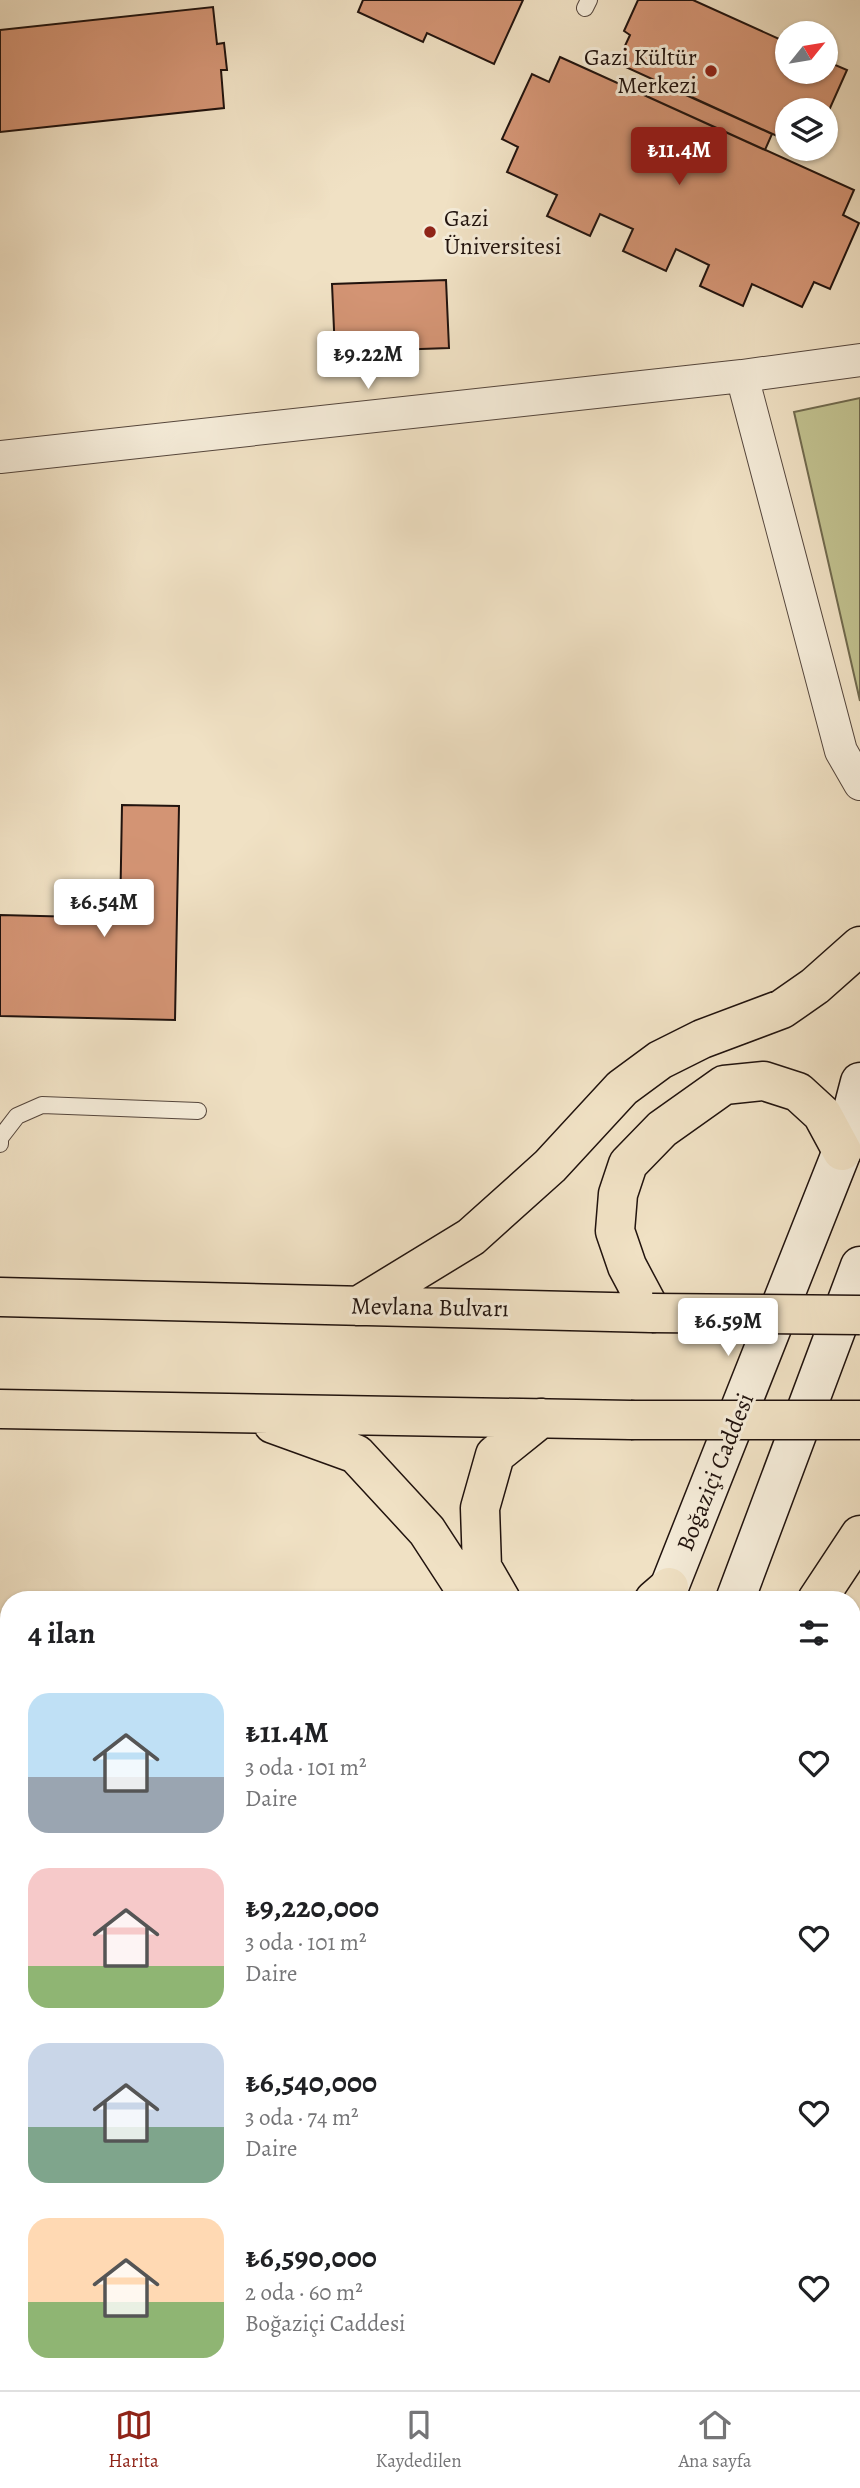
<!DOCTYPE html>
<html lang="tr">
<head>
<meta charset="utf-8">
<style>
  :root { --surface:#fff; --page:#f2f2f2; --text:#202124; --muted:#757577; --line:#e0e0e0; --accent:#8f2418 }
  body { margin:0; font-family:Alegreya,serif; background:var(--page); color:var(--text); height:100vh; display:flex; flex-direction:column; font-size:26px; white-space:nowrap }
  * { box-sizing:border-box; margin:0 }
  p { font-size:23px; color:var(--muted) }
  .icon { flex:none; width:38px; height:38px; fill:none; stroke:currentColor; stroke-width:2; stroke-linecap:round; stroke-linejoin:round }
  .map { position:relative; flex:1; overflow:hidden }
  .details { position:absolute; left:0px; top:1591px; width:861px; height:800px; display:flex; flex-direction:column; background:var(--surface); border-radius:28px 28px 0 0; box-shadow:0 2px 5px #0004 }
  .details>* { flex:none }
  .needle { width:46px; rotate:60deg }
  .controls { position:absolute; left:775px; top:21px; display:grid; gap:14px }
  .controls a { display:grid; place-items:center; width:63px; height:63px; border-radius:50%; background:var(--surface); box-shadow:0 2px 5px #0004; font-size:35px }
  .price { position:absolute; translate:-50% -60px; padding:0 16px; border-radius:7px; background:#fff; color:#222; font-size:23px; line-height:46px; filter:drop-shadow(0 2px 4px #0008) }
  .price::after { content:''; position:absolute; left:50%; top:42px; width:21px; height:16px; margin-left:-10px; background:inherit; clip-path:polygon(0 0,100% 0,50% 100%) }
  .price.selected { background:var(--accent); color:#fff }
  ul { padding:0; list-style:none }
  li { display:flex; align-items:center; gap:21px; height:175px; padding:0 28px }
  li span { display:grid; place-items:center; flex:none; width:196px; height:140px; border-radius:21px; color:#555 }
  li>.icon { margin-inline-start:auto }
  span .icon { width:84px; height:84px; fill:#fffc; stroke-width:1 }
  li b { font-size:30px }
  h2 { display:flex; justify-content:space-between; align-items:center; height:84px; padding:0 28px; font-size:30px }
  .dock { display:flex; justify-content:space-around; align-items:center; height:98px; border-top:2px solid var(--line); background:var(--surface); font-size:19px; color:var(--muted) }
  .dock a { display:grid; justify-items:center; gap:4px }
  .dock .selected { color:var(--accent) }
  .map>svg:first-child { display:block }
  .green { fill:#c1c18f; stroke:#716a4e; stroke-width:2 }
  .building { fill:#d39474; stroke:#21130e; stroke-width:2 }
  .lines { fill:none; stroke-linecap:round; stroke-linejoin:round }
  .lane-casing { stroke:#55463c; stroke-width:18 }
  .street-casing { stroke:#55463c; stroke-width:34 }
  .secondary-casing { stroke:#21130e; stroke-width:41 }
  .highway-casing { stroke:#21130e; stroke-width:41 }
  .lane { stroke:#f5ecd9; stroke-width:16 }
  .street { stroke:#f5ecd9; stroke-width:32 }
  .secondary { stroke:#f5ecd9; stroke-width:38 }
  .highway { stroke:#f0e1c4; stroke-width:38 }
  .highway-bridge-casing { stroke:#21130e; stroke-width:41; stroke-linecap:butt }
  .highway-bridge { stroke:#f0e1c4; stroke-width:38 }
  .poi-dot { fill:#8f2418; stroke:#f5ecd9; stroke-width:2.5 }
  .labels { text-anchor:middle; stroke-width:6; stroke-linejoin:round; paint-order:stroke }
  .poi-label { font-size:24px; fill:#21130e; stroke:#f5ecd9; text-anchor:end }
  .street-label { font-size:24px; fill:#21130e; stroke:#f5ecd9 }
</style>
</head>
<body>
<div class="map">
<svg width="860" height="2390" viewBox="0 0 860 2390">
  <rect width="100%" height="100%" fill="#f0e1c4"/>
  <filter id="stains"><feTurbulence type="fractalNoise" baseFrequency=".00286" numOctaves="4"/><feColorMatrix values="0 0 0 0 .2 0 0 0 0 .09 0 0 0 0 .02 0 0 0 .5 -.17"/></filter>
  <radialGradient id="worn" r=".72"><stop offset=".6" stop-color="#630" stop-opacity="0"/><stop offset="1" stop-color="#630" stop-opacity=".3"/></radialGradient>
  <path class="green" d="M 860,398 L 860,701 L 794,412 Z"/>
  <path class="building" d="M 363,0 L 523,0 L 494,64 L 427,33 L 423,42 L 358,12 Z
    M 638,0 L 693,0 L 788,43 L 788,72 L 826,72 L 826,61 L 847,70 L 826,117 L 826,110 L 788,110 L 788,141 L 617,63 L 630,35 L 624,31 Z
    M 213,7 L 217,44 L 224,43 L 227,70 L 221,70 L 224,108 L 0,132 L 0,30 Z
    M 560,57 L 854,190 L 843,215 L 859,223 L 830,289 L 814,282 L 802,307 L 752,284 L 743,306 L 700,286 L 709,265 L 676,249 L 666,271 L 623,251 L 633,229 L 600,214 L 590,236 L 547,216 L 557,195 L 507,172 L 518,147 L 502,139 L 532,74 L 549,82 Z
    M 655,81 L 772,134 L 765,150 L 648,97 Z
    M 446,280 L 449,348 L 335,352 L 332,284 Z
    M 122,805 L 179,806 L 175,1020 L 0,1016 L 0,915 L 120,918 Z
    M 860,1644 L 860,1780 L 852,1778 L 852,1671 Z
    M 0,1736 L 9,1736 L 9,1980 L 0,1980 Z
    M 860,2144 L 860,2229 L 852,2227 L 852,2169 Z
    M 506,2382 L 780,2382 L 780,2390 L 502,2390 Z"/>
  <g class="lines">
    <defs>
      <path id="lane" d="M 585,8 L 589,0
        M 0,1144 L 0,1138 L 17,1116 L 42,1105 L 198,1111
        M 852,1887 L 860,1889
        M 852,1981 L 860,1983
        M 794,2390 L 795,2382"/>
      <path id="street" d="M 742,376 L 841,751 L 860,784
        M 0,457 L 742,376 L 860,360"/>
      <path id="secondary" d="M 664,1600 L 842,1151 L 860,1082
        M 735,1600 L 860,1266
        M 333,2390 L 336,2382
        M 415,2390 L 419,2382"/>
      <path id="highway" d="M 0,1297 L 652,1313 L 627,1266 L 615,1231 L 618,1194 L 628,1164 L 662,1129 L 724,1085 L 764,1081 L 798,1092 L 822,1114 L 842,1151
        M 358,1306 L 471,1237 L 550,1166 L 622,1088 L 660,1060 L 702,1039 L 782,1009 L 815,986 L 860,946
        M 0,1409 L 631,1420
        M 273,1424 L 356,1454 L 427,1531 L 472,1600
        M 501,1600 L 482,1567 L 480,1508 L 495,1455 L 541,1418
        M 654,1600 L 669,1587
        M 817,1600 L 860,1535"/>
    </defs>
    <use href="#lane" class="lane-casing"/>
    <use href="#street" class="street-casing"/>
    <use href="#secondary" class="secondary-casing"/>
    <use href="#highway" class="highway-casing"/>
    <use href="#lane" class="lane"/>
    <use href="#street" class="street"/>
    <use href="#secondary" class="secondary"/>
    <use href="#highway" class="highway"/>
    <defs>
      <path id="highway-bridge" d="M 652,1313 L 860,1315
        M 631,1420 L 860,1420"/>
    </defs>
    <use href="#highway-bridge" class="highway-bridge-casing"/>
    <use href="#highway-bridge" class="highway-bridge"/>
  </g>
  <g class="poi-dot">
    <circle cx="711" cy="71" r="7"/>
    <circle cx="430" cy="232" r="7"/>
  </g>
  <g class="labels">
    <g class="poi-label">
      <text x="697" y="65">Gazi Kültür<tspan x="697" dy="28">Merkezi</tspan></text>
      <text x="444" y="226" text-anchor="start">Gazi<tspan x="444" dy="28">Üniversitesi</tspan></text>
    </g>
    <g class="street-label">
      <text transform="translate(430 1307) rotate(1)" y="8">Mevlana Bulvarı</text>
      <text transform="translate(715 1472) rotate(-68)" y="8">Boğaziçi Caddesi</text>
    </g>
  </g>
  <rect width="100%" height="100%" filter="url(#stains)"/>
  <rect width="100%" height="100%" fill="url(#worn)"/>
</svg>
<div class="controls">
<a><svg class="needle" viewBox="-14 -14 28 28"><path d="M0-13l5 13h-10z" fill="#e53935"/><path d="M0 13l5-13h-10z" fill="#757577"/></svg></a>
<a><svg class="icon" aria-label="layers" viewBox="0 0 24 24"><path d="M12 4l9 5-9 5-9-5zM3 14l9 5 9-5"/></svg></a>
</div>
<b class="price selected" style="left:679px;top:187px">₺11.4M</b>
<b class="price" style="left:368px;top:391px">₺9.22M</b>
<b class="price" style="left:104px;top:939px">₺6.54M</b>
<b class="price" style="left:728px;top:1358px">₺6.59M</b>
<section class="details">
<h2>4 ilan<svg class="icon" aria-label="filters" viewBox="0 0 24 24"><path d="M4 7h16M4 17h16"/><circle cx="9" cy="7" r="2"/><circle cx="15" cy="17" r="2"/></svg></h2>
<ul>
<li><span style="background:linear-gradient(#bfe0f5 60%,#9aa5b1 0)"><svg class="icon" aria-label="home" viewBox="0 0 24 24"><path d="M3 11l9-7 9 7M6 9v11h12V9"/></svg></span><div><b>₺11.4M</b><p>3 oda · 101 m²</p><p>Daire</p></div><svg class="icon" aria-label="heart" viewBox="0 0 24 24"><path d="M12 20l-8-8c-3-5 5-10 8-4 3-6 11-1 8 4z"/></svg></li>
<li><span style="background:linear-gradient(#f6c9c9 70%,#8fb573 0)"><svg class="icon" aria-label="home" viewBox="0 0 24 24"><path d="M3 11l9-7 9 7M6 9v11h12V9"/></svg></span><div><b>₺9,220,000</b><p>3 oda · 101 m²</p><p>Daire</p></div><svg class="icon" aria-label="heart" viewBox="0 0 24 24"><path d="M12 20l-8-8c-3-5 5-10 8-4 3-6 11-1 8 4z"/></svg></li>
<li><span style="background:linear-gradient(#c9d6e8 60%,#7fa58c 0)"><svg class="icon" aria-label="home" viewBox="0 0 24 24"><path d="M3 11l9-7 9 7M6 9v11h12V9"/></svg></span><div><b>₺6,540,000</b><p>3 oda · 74 m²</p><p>Daire</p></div><svg class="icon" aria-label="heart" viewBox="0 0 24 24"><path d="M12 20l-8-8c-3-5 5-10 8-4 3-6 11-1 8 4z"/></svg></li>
<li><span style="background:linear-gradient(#ffd9b3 60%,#8fb573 0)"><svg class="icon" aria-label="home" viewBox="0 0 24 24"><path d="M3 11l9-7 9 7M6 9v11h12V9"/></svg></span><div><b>₺6,590,000</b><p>2 oda · 60 m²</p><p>Boğaziçi Caddesi</p></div><svg class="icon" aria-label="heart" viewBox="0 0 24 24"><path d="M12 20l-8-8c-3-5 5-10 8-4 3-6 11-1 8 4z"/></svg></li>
</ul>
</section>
</div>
<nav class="dock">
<a class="selected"><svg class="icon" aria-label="map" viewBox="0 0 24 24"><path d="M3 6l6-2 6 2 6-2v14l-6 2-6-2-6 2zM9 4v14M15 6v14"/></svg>Harita</a>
<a><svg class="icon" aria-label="saved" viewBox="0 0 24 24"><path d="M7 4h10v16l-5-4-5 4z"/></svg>Kaydedilen</a>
<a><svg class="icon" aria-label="home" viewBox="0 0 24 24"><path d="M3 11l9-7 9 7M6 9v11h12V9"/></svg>Ana sayfa</a>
</nav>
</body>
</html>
